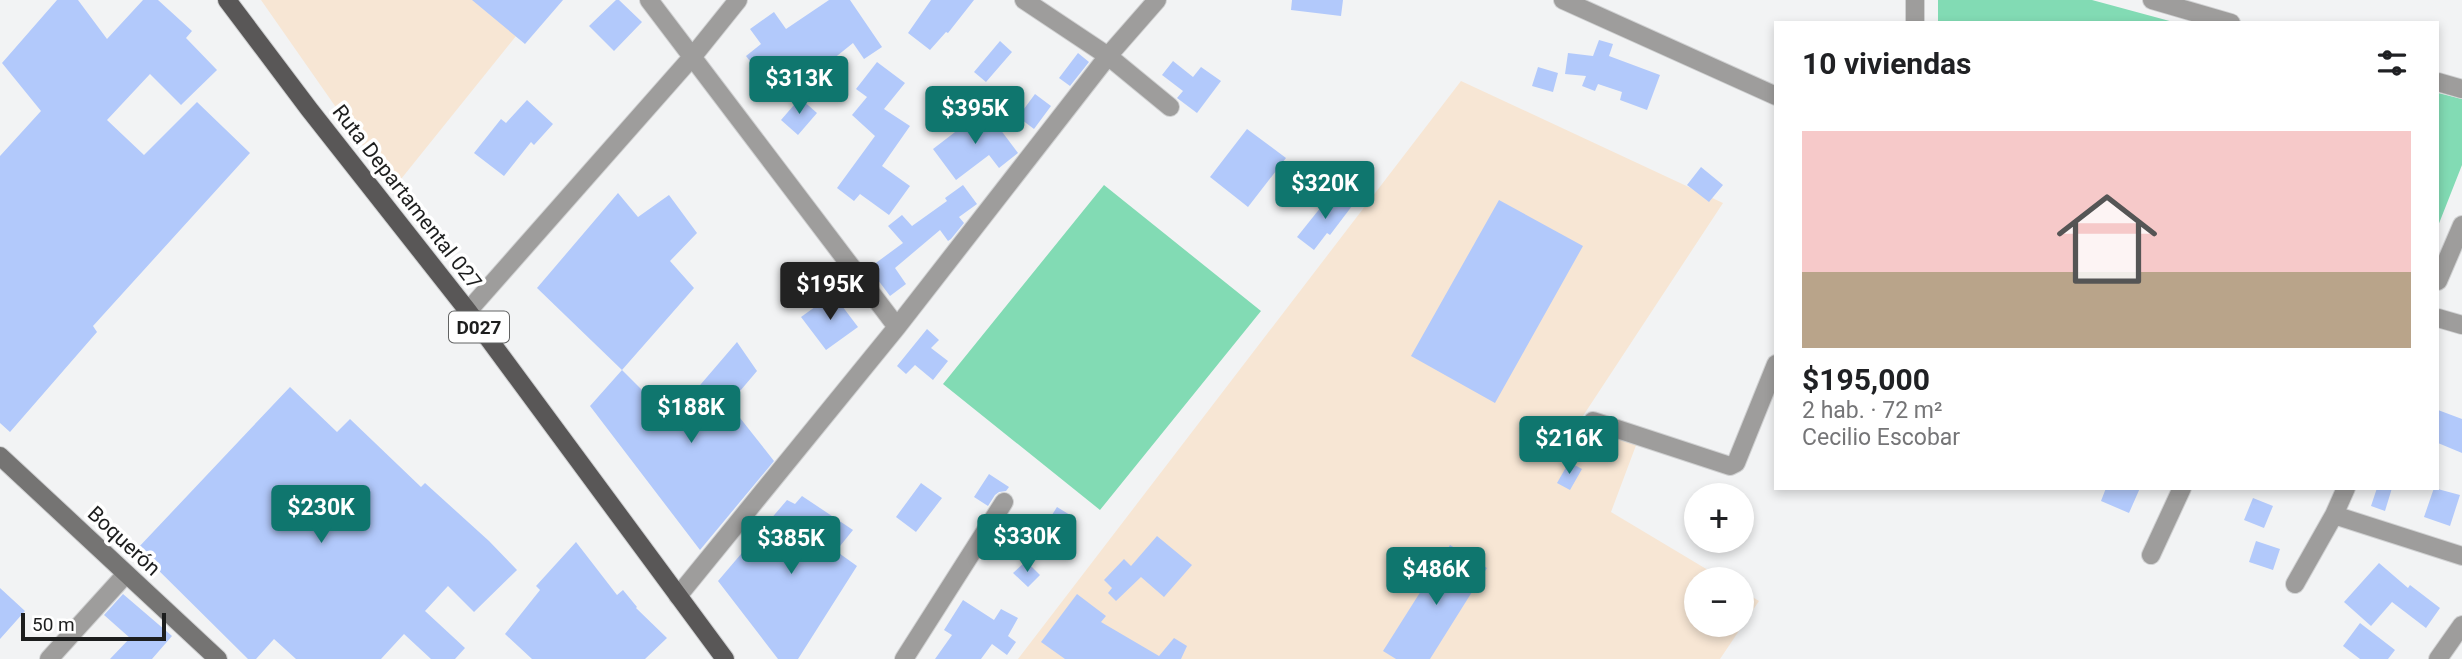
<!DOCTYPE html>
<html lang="es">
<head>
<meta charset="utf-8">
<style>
  :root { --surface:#fff; --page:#f2f2f2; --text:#202124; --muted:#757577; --accent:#0f766e }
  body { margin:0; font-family:Roboto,sans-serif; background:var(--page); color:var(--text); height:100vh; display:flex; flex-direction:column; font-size:26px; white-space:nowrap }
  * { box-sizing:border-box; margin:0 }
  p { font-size:23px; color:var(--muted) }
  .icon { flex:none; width:38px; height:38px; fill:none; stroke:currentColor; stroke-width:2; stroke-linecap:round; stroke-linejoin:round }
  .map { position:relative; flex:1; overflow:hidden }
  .details { position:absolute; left:1774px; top:21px; width:665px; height:469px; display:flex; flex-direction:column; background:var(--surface); border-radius:0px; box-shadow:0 4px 10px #0003 }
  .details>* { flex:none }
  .controls { position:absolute; left:1684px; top:483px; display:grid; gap:14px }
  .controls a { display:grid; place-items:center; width:70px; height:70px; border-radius:50%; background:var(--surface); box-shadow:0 4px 10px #0003; font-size:35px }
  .scale { position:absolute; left:21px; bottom:18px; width:145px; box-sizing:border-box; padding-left:7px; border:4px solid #1d1e1e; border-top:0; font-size:19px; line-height:24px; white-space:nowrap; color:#1d1e1e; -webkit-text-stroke:5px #fff; paint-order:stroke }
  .price { position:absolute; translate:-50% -60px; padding:0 16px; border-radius:7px; background:var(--accent); color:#fff; font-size:23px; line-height:46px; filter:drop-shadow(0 2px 4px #0008) }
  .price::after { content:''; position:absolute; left:50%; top:42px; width:21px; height:16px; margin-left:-10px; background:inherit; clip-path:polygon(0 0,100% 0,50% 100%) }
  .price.on { background:#222; color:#fff }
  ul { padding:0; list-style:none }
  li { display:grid; align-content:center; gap:14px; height:371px; padding:0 28px }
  li span { display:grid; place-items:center; height:217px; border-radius:0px; color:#555 }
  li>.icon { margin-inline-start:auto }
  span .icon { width:126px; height:126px; fill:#fffc; stroke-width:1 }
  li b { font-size:30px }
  h2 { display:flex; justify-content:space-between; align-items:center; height:84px; padding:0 28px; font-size:30px }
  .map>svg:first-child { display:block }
  .industrial { fill:#f7e6d4 }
  .green { fill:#82dbb4 }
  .building { fill:#b2c9fb }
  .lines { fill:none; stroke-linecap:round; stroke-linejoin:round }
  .street-casing { stroke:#d0d1d2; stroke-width:20 }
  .secondary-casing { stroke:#d0d1d2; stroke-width:20 }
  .primary-casing { stroke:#d0d1d2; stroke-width:20 }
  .street { stroke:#9e9d9c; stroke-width:18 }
  .secondary { stroke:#757473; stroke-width:18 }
  .primary { stroke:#595757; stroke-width:18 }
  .labels { text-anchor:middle; stroke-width:7; stroke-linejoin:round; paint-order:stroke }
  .shield { fill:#fff; stroke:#616262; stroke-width:2 }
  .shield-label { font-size:19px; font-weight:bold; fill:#1d1e1e }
  .street-label { font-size:21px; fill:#1d1e1e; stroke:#fff }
</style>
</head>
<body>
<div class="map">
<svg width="2462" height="659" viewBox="0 0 2462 659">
  <rect width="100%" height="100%" fill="#f2f3f4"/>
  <path class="industrial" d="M 261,0 L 545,0 L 393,189 Z
    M 1461,81 L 1723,203 L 1579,422 L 1638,440 L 1611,512 L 1723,579 L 1696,579 L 1696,625 L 1741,625 L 1741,590 L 1759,601 L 1720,659 L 1018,659 Z"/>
  <path class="green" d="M 1938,0 L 2092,0 L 2177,23 L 1938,23 Z
    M 2438,93 L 2462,99 L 2462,165 L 2438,226 Z
    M 1104,185 L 1261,311 L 1100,510 L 943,384 Z"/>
  <path class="building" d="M 57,0 L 78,0 L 107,39 L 143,0 L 158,0 L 192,31 L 186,38 L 217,70 L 181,105 L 150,74 L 107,120 L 144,155 L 197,102 L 250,153 L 93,326 L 97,332 L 10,432 L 0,423 L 0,156 L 41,111 L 2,63 Z
    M 472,0 L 563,0 L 525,44 Z
    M 616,0 L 619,0 L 642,22 L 614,51 L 589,26 Z
    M 829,0 L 850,0 L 882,47 L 864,59 L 853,43 L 827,64 L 820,56 L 786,80 L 781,73 L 767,83 L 746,56 L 761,44 L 750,29 L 774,12 L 786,29 Z
    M 931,0 L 974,0 L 948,33 L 946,32 L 930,50 L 908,33 Z
    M 1292,0 L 1343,0 L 1341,16 L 1291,10 Z
    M 1599,40 L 1613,44 L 1609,56 L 1660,75 L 1647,110 L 1620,100 L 1622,92 L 1598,84 L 1595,91 L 1582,86 L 1586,76 L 1565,74 L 1568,53 L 1593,56 Z
    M 1000,41 L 1012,52 L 986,82 L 974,72 Z
    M 1078,53 L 1089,62 L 1070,86 L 1059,78 Z
    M 1173,61 L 1193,77 L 1201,67 L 1221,81 L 1197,113 L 1177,98 L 1183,91 L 1162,75 Z
    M 877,62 L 905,83 L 884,109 L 910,126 L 882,166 L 910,186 L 889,215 L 860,194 L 854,201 L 837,188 L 875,136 L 852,115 L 867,97 L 856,89 Z
    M 1538,67 L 1558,73 L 1553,92 L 1532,86 Z
    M 1035,94 L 1051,106 L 1034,129 L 1018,117 Z
    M 800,98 L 817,113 L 798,135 L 781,120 Z
    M 527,100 L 553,124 L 534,145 L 531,142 L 504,176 L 474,153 L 501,119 L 506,123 Z
    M 985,109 L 1018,153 L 999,168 L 989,155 L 956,180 L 933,149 Z
    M 1247,129 L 1286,158 L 1248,207 L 1210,177 Z
    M 1701,167 L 1723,185 L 1709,202 L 1687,185 Z
    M 963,185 L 977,204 L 959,217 L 964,223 L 951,239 L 948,241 L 940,230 L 895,268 L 906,284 L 890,296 L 869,268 L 903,243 L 888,226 L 902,215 L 912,226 L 947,201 L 945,198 Z
    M 1333,192 L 1352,206 L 1330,235 L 1327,233 L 1314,250 L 1297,237 Z
    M 618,193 L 638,217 L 669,195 L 697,233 L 670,261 L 694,288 L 622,370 L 537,288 Z
    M 1499,200 L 1583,246 L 1495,403 L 1411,356 Z
    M 833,294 L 858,327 L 826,350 L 801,317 Z
    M 927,329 L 939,340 L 931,348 L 948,361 L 933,380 L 915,365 L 906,374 L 897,366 Z
    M 737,342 L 757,371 L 729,404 L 774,461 L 700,550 L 590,406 L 622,370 L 671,419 Z
    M 290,387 L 337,432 L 350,419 L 421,487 L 425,483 L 489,541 L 517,570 L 474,612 L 448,586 L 425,611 L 465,648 L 455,659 L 431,659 L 404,634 L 381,659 L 296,659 L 274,639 L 256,659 L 248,659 L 137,549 Z
    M 2438,410 L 2462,419 L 2462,453 L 2438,443 Z
    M 1569,462 L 1582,469 L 1570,490 L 1557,483 Z
    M 989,474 L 1009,487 L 1006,491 L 999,492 L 995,495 L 988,506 L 974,497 Z
    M 921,483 L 942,498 L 916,532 L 896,517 Z
    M 2106,488 L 2140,488 L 2129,513 L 2101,501 Z
    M 2377,488 L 2392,488 L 2385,511 L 2371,506 Z
    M 2434,488 L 2460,495 L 2450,526 L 2424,517 Z
    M 802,496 L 853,530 L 836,551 L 857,566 L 798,659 L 778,659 L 718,581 L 787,500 L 795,504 Z
    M 2253,498 L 2273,506 L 2264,528 L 2244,520 Z
    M 1057,507 L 1075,518 L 1055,551 L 1036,540 Z
    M 1157,536 L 1192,565 L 1164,597 L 1141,577 L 1116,601 L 1108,593 L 1112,588 L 1104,580 L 1124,559 L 1131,566 Z
    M 2256,541 L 2280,549 L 2273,570 L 2249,562 Z
    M 576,542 L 617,595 L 623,590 L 637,607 L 636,608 L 667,638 L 645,659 L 532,659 L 505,634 L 540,590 L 536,586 Z
    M 1450,545 L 1487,568 L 1430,659 L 1396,659 L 1383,651 Z
    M 1026,561 L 1040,575 L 1028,587 L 1013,573 Z
    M 2379,563 L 2408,588 L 2410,585 L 2440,608 L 2426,628 L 2392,602 L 2371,626 L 2344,602 Z
    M 0,588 L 25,611 L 0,639 Z
    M 123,594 L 172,636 L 152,659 L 110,659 L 130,638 L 104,615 Z
    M 1077,594 L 1106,616 L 1101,622 L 1159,656 L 1174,638 L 1187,646 L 1181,659 L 1065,659 L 1041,642 Z
    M 963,600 L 994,620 L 1001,609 L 1018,618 L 1008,636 L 1016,642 L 1007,655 L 992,644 L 981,659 L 935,659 L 952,635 L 944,630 Z
    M 2360,623 L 2395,650 L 2388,659 L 2360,659 L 2343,646 Z"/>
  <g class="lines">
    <defs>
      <path id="street" d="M 649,0 L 897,327
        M 1024,0 L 1108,56 L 1170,107
        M 1563,0 L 1776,96
        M 2152,0 L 2231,23
        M 1915,23 L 1915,0
        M 2438,82 L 2462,89
        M 2438,281 L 2462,225
        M 468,311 L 693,56 L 738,0
        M 2438,318 L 2462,325
        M 1593,421 L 1730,466 L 1736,463 L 1776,364
        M 2334,515 L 2462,556
        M 2151,555 L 2182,488
        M 2295,584 L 2334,515 L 2346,488
        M 678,596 L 897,327 L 1108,56 L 1157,0
        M 49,659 L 126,574
        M 904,659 L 1004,502
        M 2438,659 L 2462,625"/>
      <path id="secondary" d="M 0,456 L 218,659"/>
      <path id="primary" d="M 227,0 L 309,109 L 468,311 L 725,659"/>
    </defs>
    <use href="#street" class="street-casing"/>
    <use href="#secondary" class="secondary-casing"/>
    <use href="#primary" class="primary-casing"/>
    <use href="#street" class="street"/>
    <use href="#secondary" class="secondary"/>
    <use href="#primary" class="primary"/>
  </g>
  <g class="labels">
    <rect class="shield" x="449" y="311.5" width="60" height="31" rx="5"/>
    <g class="shield-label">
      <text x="479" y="334">D027</text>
    </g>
    <g class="street-label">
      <text transform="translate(407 197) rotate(52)" y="7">Ruta Departamental 027</text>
      <text transform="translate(124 541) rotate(43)" y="7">Boquerón</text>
    </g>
  </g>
</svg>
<div class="controls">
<a>+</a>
<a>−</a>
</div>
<div class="scale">50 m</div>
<b class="price" style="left:799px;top:116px">$313K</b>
<b class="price" style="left:975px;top:146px">$395K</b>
<b class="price" style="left:1325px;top:221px">$320K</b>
<b class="price on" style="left:830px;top:322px">$195K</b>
<b class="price" style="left:691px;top:445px">$188K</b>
<b class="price" style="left:1569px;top:476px">$216K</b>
<b class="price" style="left:321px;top:545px">$230K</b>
<b class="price" style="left:1027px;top:574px">$330K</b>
<b class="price" style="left:791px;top:576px">$385K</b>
<b class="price" style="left:1436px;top:607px">$486K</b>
<section class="details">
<h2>10 viviendas<svg class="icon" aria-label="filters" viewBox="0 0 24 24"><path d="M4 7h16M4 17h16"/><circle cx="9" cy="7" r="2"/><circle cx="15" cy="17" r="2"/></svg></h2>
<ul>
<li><span style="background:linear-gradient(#f6c9c9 65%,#b9a48a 0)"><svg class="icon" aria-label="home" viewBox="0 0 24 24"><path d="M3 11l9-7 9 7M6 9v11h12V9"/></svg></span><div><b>$195,000</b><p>2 hab. · 72 m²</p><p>Cecilio Escobar</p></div></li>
</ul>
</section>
</div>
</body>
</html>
